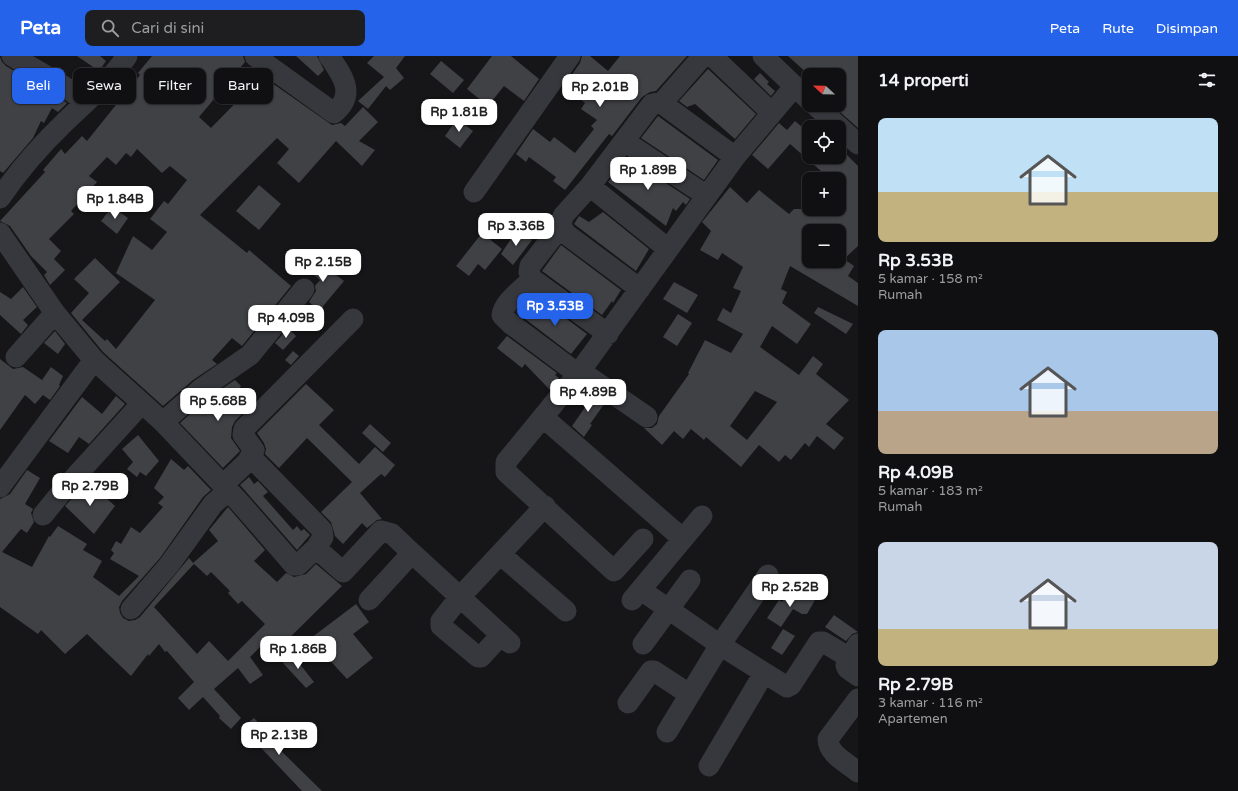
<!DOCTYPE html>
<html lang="id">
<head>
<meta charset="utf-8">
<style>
  :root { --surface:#101012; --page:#1e1e20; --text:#f1f3f6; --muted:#9c9d9f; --line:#303032; --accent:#2563eb }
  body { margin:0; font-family:"Varela Round",sans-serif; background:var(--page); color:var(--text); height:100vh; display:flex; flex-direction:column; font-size:15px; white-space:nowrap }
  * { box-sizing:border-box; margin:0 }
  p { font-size:13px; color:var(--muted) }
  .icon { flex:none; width:22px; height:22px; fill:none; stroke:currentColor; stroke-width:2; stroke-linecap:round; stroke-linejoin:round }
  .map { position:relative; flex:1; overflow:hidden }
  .side { display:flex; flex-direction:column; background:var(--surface); width:380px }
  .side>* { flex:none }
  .banner { position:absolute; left:12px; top:12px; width:380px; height:36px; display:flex; gap:8px }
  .needle { width:26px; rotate:292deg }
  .controls { position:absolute; left:802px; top:12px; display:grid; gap:8px }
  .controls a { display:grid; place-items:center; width:44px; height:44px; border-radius:8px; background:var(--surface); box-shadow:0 1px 3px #0004,0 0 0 1px var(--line); font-size:20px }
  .price { position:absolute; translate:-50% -34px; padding:0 9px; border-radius:8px; background:#fff; color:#222; font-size:13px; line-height:26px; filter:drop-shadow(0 1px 2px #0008) }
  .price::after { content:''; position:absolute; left:50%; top:24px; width:12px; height:9px; margin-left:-6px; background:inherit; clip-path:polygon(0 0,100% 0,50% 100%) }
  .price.on { background:var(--accent); color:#fff }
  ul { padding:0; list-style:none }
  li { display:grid; align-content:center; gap:8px; height:212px; padding:0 20px }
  li span { display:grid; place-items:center; height:124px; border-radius:8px; color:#555 }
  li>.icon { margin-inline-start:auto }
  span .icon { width:72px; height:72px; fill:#fffc; stroke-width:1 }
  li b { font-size:17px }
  h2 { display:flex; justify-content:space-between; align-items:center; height:48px; padding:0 20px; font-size:17px }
  .tag { padding:0 14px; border-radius:8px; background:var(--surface); box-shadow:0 1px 3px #0004,0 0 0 1px var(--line); font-size:14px; line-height:36px }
  .tag.on { background:var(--accent); color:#fff }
  header { display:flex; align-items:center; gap:24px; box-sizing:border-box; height:56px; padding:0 20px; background:var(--accent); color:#fff }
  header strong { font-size:19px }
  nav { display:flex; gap:22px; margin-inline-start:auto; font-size:14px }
  .search { width:280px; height:36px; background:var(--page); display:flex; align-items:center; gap:10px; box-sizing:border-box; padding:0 14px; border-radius:8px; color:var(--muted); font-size:15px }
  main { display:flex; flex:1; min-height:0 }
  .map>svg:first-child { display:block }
  .building { fill:#404145; fill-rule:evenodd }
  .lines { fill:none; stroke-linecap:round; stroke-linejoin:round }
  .minor { stroke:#37383d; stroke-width:21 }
</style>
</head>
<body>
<header>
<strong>Peta</strong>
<div class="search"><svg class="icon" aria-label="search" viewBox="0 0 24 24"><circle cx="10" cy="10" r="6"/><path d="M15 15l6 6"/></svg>Cari di sini</div>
<nav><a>Peta</a><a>Rute</a><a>Disimpan</a></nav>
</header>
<main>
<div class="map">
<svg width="858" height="735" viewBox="0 0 858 735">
  <rect width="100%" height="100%" fill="#161618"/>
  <path class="building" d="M 77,0 L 100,0 L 106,5 L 99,15 Z
    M 152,0 L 243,0 L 245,6 L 199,61 L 211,72 L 262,20 L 332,69 L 341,67 L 345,70 L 363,51 L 378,66 L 359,85 L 375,94 L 362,110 L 336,85 L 299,127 L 277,107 L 289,93 L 277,82 L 200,159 L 247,197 L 249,194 L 291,230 L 242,290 L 232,282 L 212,304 L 217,308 L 193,324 L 163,350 L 103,296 L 71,257 L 89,237 L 74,223 L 95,202 L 120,226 L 82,264 L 105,285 L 107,283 L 116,293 L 155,244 L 116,217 L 133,180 L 152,194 L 167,176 L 150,163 L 164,145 L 168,148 L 187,124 L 170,110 L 162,117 L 137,93 L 131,101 L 126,97 L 116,109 L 107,101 L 89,120 L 97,126 L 71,155 L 74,158 L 49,183 L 61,195 L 54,203 L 65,214 L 50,229 L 44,219 L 47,216 L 31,200 L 10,170 L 0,165 L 45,116 L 43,114 L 61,93 L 65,98 L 82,80 L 87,85 L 140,19 L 138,17 Z
    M 296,0 L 317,0 L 324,14 L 318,20 Z
    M 374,0 L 405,0 L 396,12 L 404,22 L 390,34 L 386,30 L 368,53 L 358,45 L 384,21 L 367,7 Z
    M 492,0 L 511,0 L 539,23 L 524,45 L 504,30 L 488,50 L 467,33 Z
    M 582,0 L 590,0 L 608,15 L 620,0 L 687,0 L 656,35 L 650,36 L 642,41 L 612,80 L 609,78 L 565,134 L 553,125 L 556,121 L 529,101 L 526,106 L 516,98 L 533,73 L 550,86 L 554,81 L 575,97 L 594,73 L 591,70 L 597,64 L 581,53 L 585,47 L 564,30 L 580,7 Z
    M 788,0 L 858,0 L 858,72 L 839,55 L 839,19 L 809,19 Z
    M 0,1 L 2,6 L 6,10 L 67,47 L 58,56 L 52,52 L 44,67 L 41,65 L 33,82 L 3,117 L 0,115 Z
    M 441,5 L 464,24 L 453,37 L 430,18 Z
    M 708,13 L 756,58 L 735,83 L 695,48 L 687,51 L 679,45 Z
    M 760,17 L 769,26 L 767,28 L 775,35 L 771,40 L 754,23 Z
    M 658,60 L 718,104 L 704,124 L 641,82 Z
    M 457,63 L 473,75 L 460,92 L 445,80 Z
    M 795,65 L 809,77 L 809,101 L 839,101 L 840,92 L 858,110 L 858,190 L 844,203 L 854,210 L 848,220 L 858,227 L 858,250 L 790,210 L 781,233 L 787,236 L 782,247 L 811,268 L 797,288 L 772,270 L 760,291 L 799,319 L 813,300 L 823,308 L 816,318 L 849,344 L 826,368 L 844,382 L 834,394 L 817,380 L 809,391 L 805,387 L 791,404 L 785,399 L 779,406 L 759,389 L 741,411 L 706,381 L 704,384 L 691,373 L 683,383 L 674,375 L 662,389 L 644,372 L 652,372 L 657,368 L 659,360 L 689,318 L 688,317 L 705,284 L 731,297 L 743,278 L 717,264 L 723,252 L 731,257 L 741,235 L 733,232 L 743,211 L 722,197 L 718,204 L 700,194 L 711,175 L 702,166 L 730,131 L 747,147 L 759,134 L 789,158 L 794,153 L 839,153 L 839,123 L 814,123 L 821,115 L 790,88 L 768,113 L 752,99 L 779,67 L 787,74 ZM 809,175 L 839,175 L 839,205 L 809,205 ZM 755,335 L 777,346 L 747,384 L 730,370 Z
    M 627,101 L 690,143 L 686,149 L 683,146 L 676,155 L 673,152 L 666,170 L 608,126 Z
    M 259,129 L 281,148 L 259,174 L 236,155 Z
    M 112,151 L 128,162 L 117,178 L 101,165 Z
    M 603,156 L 649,193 L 636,215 L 574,168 L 579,160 L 589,166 Z
    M 527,157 L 536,166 L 524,177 L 516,169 Z
    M 516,175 L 532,184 L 513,209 L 501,198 Z
    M 482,177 L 502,193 L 485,214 L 478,208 L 469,220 L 456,210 Z
    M 561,189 L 621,234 L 613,247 L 612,245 L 602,259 L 542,215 Z
    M 310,200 L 327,215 L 328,213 L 344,225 L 319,255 L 309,246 L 316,235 L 315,230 L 320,224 L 303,210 Z
    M 674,226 L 698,239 L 687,257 L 663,243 Z
    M 23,231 L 37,251 L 23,264 L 28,269 L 21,278 L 0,259 L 0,236 L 11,243 Z
    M 544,246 L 587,278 L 571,298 L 516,256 L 520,251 L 531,259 Z
    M 818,251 L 853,268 L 846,278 L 814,257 Z
    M 678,258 L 692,267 L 677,290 L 663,281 Z
    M 288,272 L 296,280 L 283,294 L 275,287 Z
    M 55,275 L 65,288 L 58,298 L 44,287 Z
    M 507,280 L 557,317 L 555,319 L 559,322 L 550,334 L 525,308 L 522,312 L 497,292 Z
    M 293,295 L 299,300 L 291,309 L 285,304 Z
    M 0,303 L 13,313 L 23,311 L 42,324 L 51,311 L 63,320 L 59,329 L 60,330 L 50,344 L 43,339 L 35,348 L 25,339 L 0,374 Z
    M 235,324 L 241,330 L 238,334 L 252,348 L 235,365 L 232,371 L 231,382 L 240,395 L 223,412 L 180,367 L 208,342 Z
    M 306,328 L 334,354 L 319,369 L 359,408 L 375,391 L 395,409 L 385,421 L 381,418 L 360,437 L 382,463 L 377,464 L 367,472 L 362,467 L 343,488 L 335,480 L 331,466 L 321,456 L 352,426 L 307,382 L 279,412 L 265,398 L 266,393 L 264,387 L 257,377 Z
    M 588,335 L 605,347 L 590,368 L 592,369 L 584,381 L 572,370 L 586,350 L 579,343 Z
    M 116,340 L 125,348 L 89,388 L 79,381 L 68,397 L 49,385 L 82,341 L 102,358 Z
    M 370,368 L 391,387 L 383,396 L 362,377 Z
    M 138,379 L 159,405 L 146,420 L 140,416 L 137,421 L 127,413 L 133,406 L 122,393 Z
    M 171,403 L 184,414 L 188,410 L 211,434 L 203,441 L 160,502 L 122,545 L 119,551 L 120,557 L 123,562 L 129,565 L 135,564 L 140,561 L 189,502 L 194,508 L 154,551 L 197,598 L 209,585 L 228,605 L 265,568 L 242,545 L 238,548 L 228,537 L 230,535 L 211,516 L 207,520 L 193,507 L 218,485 L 209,474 L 228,451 L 265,494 L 254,505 L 277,526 L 286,517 L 294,521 L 306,518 L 316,508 L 342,530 L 275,596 L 266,585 L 250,601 L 263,619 L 250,628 L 238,612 L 214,633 L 241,662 L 231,673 L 219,662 L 220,660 L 203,641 L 189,654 L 178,642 L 194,626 L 167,595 L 165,596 L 159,588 L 149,600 L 148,598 L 131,620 L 87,578 L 65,598 L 41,574 L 38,578 L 0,551 L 0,443 L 10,438 L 27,414 L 40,422 L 25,448 L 33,453 L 31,457 L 34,466 L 27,477 L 21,473 L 2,496 L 32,511 L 49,480 L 50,481 L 58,470 L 87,488 L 83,494 L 102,505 L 93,521 L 119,540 L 139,520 L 110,503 L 114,497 L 111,494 L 116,485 L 121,488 L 131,471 L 140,477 L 163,451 L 158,447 L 164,441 L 154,432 Z
    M 249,421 L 254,428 L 258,425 L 268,436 L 263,440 L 293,474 L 297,470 L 301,475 L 304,473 L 310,479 L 297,494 L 240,429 Z
    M 88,425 L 115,450 L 94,478 L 65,450 Z
    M 788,537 L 800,543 L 803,537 L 815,544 L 807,558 L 802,558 L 793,553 L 781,571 L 767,562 L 779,544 L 782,546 Z
    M 356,548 L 369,566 L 353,578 L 373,602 L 347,623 L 325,599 L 321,599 L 311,582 Z
    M 834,559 L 858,576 L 852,578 L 846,585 L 825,571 Z
    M 783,573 L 795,580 L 782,599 L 771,592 Z
    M 291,597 L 314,626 L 306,632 L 283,607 L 284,606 L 282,604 Z
    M 254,662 L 275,685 L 273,687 L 322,735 L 302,735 L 264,695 L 242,672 Z"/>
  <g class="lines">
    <path class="minor" d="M 12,0 L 62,29 L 86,46
      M 255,0 L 334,57 C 357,38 342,19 329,0
      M 712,0 L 772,57
      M 763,0 L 809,44
      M 661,48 L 703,0
      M 815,49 L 858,88
      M 624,85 L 707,140
      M 590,130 L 668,193
      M 474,136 L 570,0
      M 0,142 C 19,114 40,90 64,67 C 86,46 110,25 127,0
      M 0,177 L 55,257 L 94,304 L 163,366 L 240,447 L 294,509 L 298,509 L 316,492
      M 532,223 L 529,216 L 530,210 L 561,170
      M 640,233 L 566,178 L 561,170 L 563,160 L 590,130 L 652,48 L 658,47 L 664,49 L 735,101
      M 16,301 L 55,257
      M 580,315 L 647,361
      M 578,318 L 511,268 L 502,259 C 504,245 523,233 532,223 L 608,278
      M 544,362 L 683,483
      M 163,366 L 201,333 L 250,299 L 304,233
      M 251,401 L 322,474 L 323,481 L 316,492 L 343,516 L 381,475 L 392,478 L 412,497
      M 223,429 L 247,406 L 254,394 L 243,379 L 244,373 L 353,263
      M 0,431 L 94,304
      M 43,459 L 65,432 L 142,347
      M 643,483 L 614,515 L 506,416 L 506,406 L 578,318 L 735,101 L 794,31
      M 500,498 L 566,555
      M 641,534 L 720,589 L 787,631 L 791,629 L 819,586 L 823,586 L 850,602
      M 369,544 L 412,497 L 510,587
      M 632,544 L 702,460
      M 131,553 L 169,509 L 213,448 L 228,435
      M 501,579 L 481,601 L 478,601 L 441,570 L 441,565 L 459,542 L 545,450
      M 643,588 L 690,524
      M 858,588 L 846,609 L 847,612 L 858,620
      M 858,643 L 828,683 C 828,698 847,707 858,716
      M 628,647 L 651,615 L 654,615 L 689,638
      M 667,676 L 720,589 L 768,519
      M 709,710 L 764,617"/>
  </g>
</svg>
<div class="controls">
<a><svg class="needle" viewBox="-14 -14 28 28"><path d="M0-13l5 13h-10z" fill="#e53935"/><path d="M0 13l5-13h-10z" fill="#9c9d9f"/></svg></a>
<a><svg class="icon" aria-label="locate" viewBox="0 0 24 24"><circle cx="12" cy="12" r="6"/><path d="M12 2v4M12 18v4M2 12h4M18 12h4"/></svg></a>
<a>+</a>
<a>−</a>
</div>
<b class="price" style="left:600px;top:52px">Rp 2.01B</b>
<b class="price" style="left:459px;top:77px">Rp 1.81B</b>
<b class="price" style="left:648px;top:135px">Rp 1.89B</b>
<b class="price" style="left:115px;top:164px">Rp 1.84B</b>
<b class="price" style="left:516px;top:191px">Rp 3.36B</b>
<b class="price" style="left:323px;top:227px">Rp 2.15B</b>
<b class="price on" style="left:555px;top:271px">Rp 3.53B</b>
<b class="price" style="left:286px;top:283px">Rp 4.09B</b>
<b class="price" style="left:588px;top:357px">Rp 4.89B</b>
<b class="price" style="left:218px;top:366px">Rp 5.68B</b>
<b class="price" style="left:90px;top:451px">Rp 2.79B</b>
<b class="price" style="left:790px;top:552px">Rp 2.52B</b>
<b class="price" style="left:298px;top:614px">Rp 1.86B</b>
<b class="price" style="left:279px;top:700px">Rp 2.13B</b>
<div class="banner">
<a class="tag on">Beli</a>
<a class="tag">Sewa</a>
<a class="tag">Filter</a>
<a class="tag">Baru</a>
</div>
</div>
<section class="side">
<h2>14 properti<svg class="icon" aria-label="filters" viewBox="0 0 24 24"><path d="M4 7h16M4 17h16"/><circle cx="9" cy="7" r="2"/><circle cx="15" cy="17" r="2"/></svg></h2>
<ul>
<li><span style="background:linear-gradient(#bfe0f5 60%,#c2b280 0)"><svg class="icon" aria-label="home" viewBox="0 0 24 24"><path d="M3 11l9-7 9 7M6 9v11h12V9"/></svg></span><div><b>Rp 3.53B</b><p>5 kamar · 158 m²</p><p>Rumah</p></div></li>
<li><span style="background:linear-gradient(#a9c7e8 65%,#b9a48a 0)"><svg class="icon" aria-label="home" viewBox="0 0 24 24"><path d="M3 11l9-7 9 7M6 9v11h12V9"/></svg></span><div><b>Rp 4.09B</b><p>5 kamar · 183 m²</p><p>Rumah</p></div></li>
<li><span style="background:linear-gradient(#c9d6e8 70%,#c2b280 0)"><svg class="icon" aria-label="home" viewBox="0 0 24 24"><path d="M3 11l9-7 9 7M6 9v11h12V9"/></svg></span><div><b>Rp 2.79B</b><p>3 kamar · 116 m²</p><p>Apartemen</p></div></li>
</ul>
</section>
</main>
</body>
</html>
